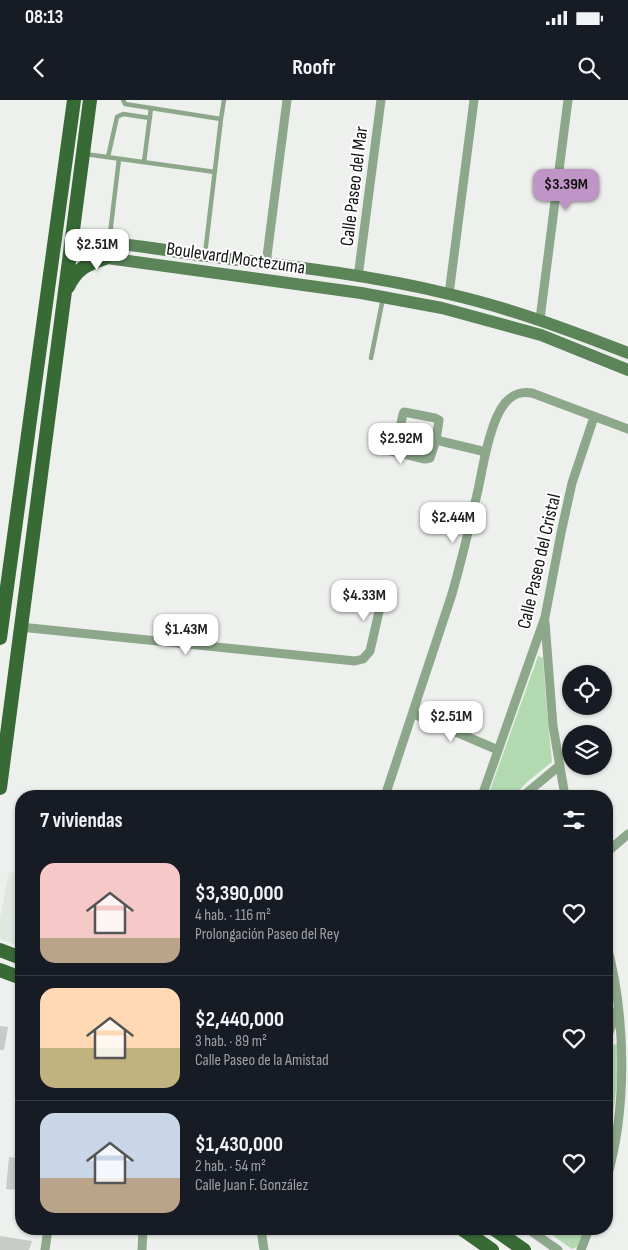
<!DOCTYPE html>
<html lang="es">
<head>
<meta charset="utf-8">
<style>
  :root { --surface:#171b24; --page:#20242c; --text:#f1f3f6; --muted:#9ea1a6; --line:#363941; --accent:#bf95c7 }
  body { margin:0; font-family:"Sofia Sans Condensed",sans-serif; background:var(--page); color:var(--text); height:100vh; display:flex; flex-direction:column; font-size:19px; white-space:nowrap }
  * { box-sizing:border-box; margin:0 }
  p { font-size:16px; color:var(--muted) }
  .icon { flex:none; width:28px; height:28px; fill:none; stroke:currentColor; stroke-width:2; stroke-linecap:round; stroke-linejoin:round }
  .map { position:relative; flex:1; overflow:hidden }
  .panel { position:absolute; left:15px; top:690px; width:598px; height:445px; display:flex; flex-direction:column; background:var(--surface); border-radius:20px; box-shadow:0 1px 4px #0004 }
  .panel>* { flex:none }
  .tools { position:absolute; left:562px; top:565px; display:grid; gap:10px }
  .tools a { display:grid; place-items:center; width:50px; height:50px; border-radius:50%; background:var(--surface); box-shadow:0 1px 4px #0004; font-size:25px }
  .price { position:absolute; translate:-50% -42px; padding:0 11px; border-radius:10px; background:#fff; color:#222; font-size:16px; line-height:32px; filter:drop-shadow(0 1px 2px #0008) }
  .price::after { content:''; position:absolute; left:50%; top:30px; width:15px; height:11px; margin-left:-8px; background:inherit; clip-path:polygon(0 0,100% 0,50% 100%) }
  .price.selected { background:var(--accent); color:#111 }
  ul { padding:0; list-style:none }
  li { display:flex; align-items:center; gap:15px; height:125px; padding:0 25px }
  li+li { border-top:1px solid var(--line) }
  li span { display:grid; place-items:center; flex:none; width:140px; height:100px; border-radius:15px; color:#555 }
  li>.icon { margin-inline-start:auto }
  span .icon { width:60px; height:60px; fill:#fffc; stroke-width:1 }
  li b { font-size:21px }
  h2 { display:flex; justify-content:space-between; align-items:center; height:60px; padding:0 25px; font-size:21px }
  .status { display:flex; justify-content:space-between; align-items:center; height:35px; padding:0 25px; background:var(--surface); direction:ltr }
  .status svg { height:14px; fill:currentColor }
  header { display:flex; justify-content:space-between; align-items:center; height:65px; padding:0 25px; background:var(--surface); font-size:22px; font-weight:700 }
  .map>svg:first-child { display:block }
  .built { fill:#dfe7df }
  .green { fill:#b3d9b0 }
  .building { fill:#c8cbc8 }
  .lines { fill:none; stroke-linecap:round; stroke-linejoin:round }
  .lane { stroke:#8ca78a; stroke-width:4.5 }
  .street { stroke:#8ca78a; stroke-width:9 }
  .secondary { stroke:#5c8459; stroke-width:12 }
  .primary { stroke:#386a35; stroke-width:14 }
  .labels { text-anchor:middle; stroke-width:4; stroke-linejoin:round; paint-order:stroke }
  .street-label { font-size:19px; fill:#141514; stroke:#fff }
</style>
</head>
<body>
<div class="status"><b>08:13</b><svg viewBox="0 0 49 12"><path d="M0 12V9h3v3zM5 12V6h3v6zM10 12V3h3v9zM15 12V0h3v12zM26 1h20v11H26zM47 4h2v5h-2z"/></svg></div>
<header><svg class="icon" aria-label="back" viewBox="0 0 24 24"><path d="M15 5l-7 7 7 7"/></svg>Roofr<svg class="icon" aria-label="search" viewBox="0 0 24 24"><circle cx="10" cy="10" r="6"/><path d="M15 15l6 6"/></svg></header>
<div class="map">
<svg width="628" height="1150" viewBox="0 0 628 1150">
  <rect width="100%" height="100%" fill="#eef0ee"/>
  <path class="built" d="M 9,772 L 21,774 L 21,847 L 0,839 L 0,818 Z"/>
  <path class="green" d="M 538,556 L 543,558 L 546,600 L 552,662 L 527,682 L 514,696 L 488,696 Z
    M 618,944 C 620,981 612,1018 606,1054 L 606,961 L 611,945 Z
    M 546,1129 L 585,1129 L 579,1146 L 572,1149 L 545,1130 Z"/>
  <path class="building" d="M 0,926 L 8,927 L 4,950 L 0,950 Z
    M 9,1057 L 21,1059 L 17,1090 L 6,1089 Z
    M 0,1136 L 32,1141 L 29,1150 L 0,1150 Z"/>
  <g class="lines">
    <path class="lane" d="M 123,0 L 125,4 L 221,19 L 205,154
      M 221,19 L 224,0
      M 85,54 L 215,72
      M 108,57 L 117,17 L 123,14 L 150,18
      M 144,62 L 151,8
      M 109,142 L 119,59
      M 371,258 L 383,198"/>
    <path class="street" d="M 266,164 L 287,0
      M 358,177 L 381,0
      M 449,194 L 474,0
      M 540,219 L 568,0
      M 436,340 L 486,352
      M 378,348 L 425,359 L 430,358 L 436,340 L 439,320 L 435,318 L 404,312 L 403,314 L 395,351
      M 545,522 L 553,626 L 565,696
      M 20,527 L 355,561 L 363,559 L 370,551 L 383,494
      M 414,614 L 498,650
      M 385,696 L 452,494 C 462,459 470,425 478,390 C 483,366 490,321 505,303 C 513,294 521,291 532,293 L 628,329
      M 482,696 L 545,517 L 561,433 L 572,383 L 594,317
      M 523,696 L 559,666
      M 606,753 L 628,734
      M 606,842 C 626,915 628,1008 606,1081
      M 606,941 L 617,910
      M 261,1129 L 264,1150
      M 528,1129 L 558,1150
      M 45,1150 L 48,1129
      M 142,1150 L 143,1129
      M 581,1150 L 589,1129"/>
    <path class="secondary" d="M 71,146 L 85,155 L 361,193 L 442,208 L 541,235 L 628,270
      M 71,146 C 107,138 161,150 198,155 C 282,165 367,174 449,194 C 510,208 569,230 628,253"/>
    <path class="primary" d="M 68,187 C 76,169 87,164 105,158
      M 0,538 L 74,0
      M 0,688 L 90,0
      M 0,850 L 21,858
      M 0,870 L 21,878
      M 462,1129 L 492,1150
      M 494,1129 L 524,1150"/>
  </g>
  <g class="labels">
    <g class="street-label">
      <text transform="translate(353 86) rotate(-83)" y="7">Calle Paseo del Mar</text>
      <text transform="translate(236 157) rotate(8)" y="7">Boulevard Moctezuma</text>
      <text transform="translate(538 461) rotate(-77)" y="7">Calle Paseo del Cristal</text>
    </g>
  </g>
</svg>
<div class="tools">
<a><svg class="icon" aria-label="locate" viewBox="0 0 24 24"><circle cx="12" cy="12" r="6"/><path d="M12 2v4M12 18v4M2 12h4M18 12h4"/></svg></a>
<a><svg class="icon" aria-label="layers" viewBox="0 0 24 24"><path d="M12 4l9 5-9 5-9-5zM3 14l9 5 9-5"/></svg></a>
</div>
<b class="price selected" style="left:566px;top:111px">$3.39M</b>
<b class="price" style="left:97px;top:171px">$2.51M</b>
<b class="price" style="left:401px;top:365px">$2.92M</b>
<b class="price" style="left:453px;top:444px">$2.44M</b>
<b class="price" style="left:364px;top:522px">$4.33M</b>
<b class="price" style="left:186px;top:556px">$1.43M</b>
<b class="price" style="left:451px;top:643px">$2.51M</b>
<section class="panel">
<h2>7 viviendas<svg class="icon" aria-label="filters" viewBox="0 0 24 24"><path d="M4 7h16M4 17h16"/><circle cx="9" cy="7" r="2"/><circle cx="15" cy="17" r="2"/></svg></h2>
<ul>
<li><span style="background:linear-gradient(#f6c9c9 75%,#b9a48a 0)"><svg class="icon" aria-label="home" viewBox="0 0 24 24"><path d="M3 11l9-7 9 7M6 9v11h12V9"/></svg></span><div><b>$3,390,000</b><p>4 hab. · 116 m²</p><p>Prolongación Paseo del Rey</p></div><svg class="icon" aria-label="heart" viewBox="0 0 24 24"><path d="M12 20l-8-8c-3-5 5-10 8-4 3-6 11-1 8 4z"/></svg></li>
<li><span style="background:linear-gradient(#ffd9b3 60%,#c2b280 0)"><svg class="icon" aria-label="home" viewBox="0 0 24 24"><path d="M3 11l9-7 9 7M6 9v11h12V9"/></svg></span><div><b>$2,440,000</b><p>3 hab. · 89 m²</p><p>Calle Paseo de la Amistad</p></div><svg class="icon" aria-label="heart" viewBox="0 0 24 24"><path d="M12 20l-8-8c-3-5 5-10 8-4 3-6 11-1 8 4z"/></svg></li>
<li><span style="background:linear-gradient(#c9d6e8 65%,#b9a48a 0)"><svg class="icon" aria-label="home" viewBox="0 0 24 24"><path d="M3 11l9-7 9 7M6 9v11h12V9"/></svg></span><div><b>$1,430,000</b><p>2 hab. · 54 m²</p><p>Calle Juan F. González</p></div><svg class="icon" aria-label="heart" viewBox="0 0 24 24"><path d="M12 20l-8-8c-3-5 5-10 8-4 3-6 11-1 8 4z"/></svg></li>
</ul>
</section>
</div>
</body>
</html>
